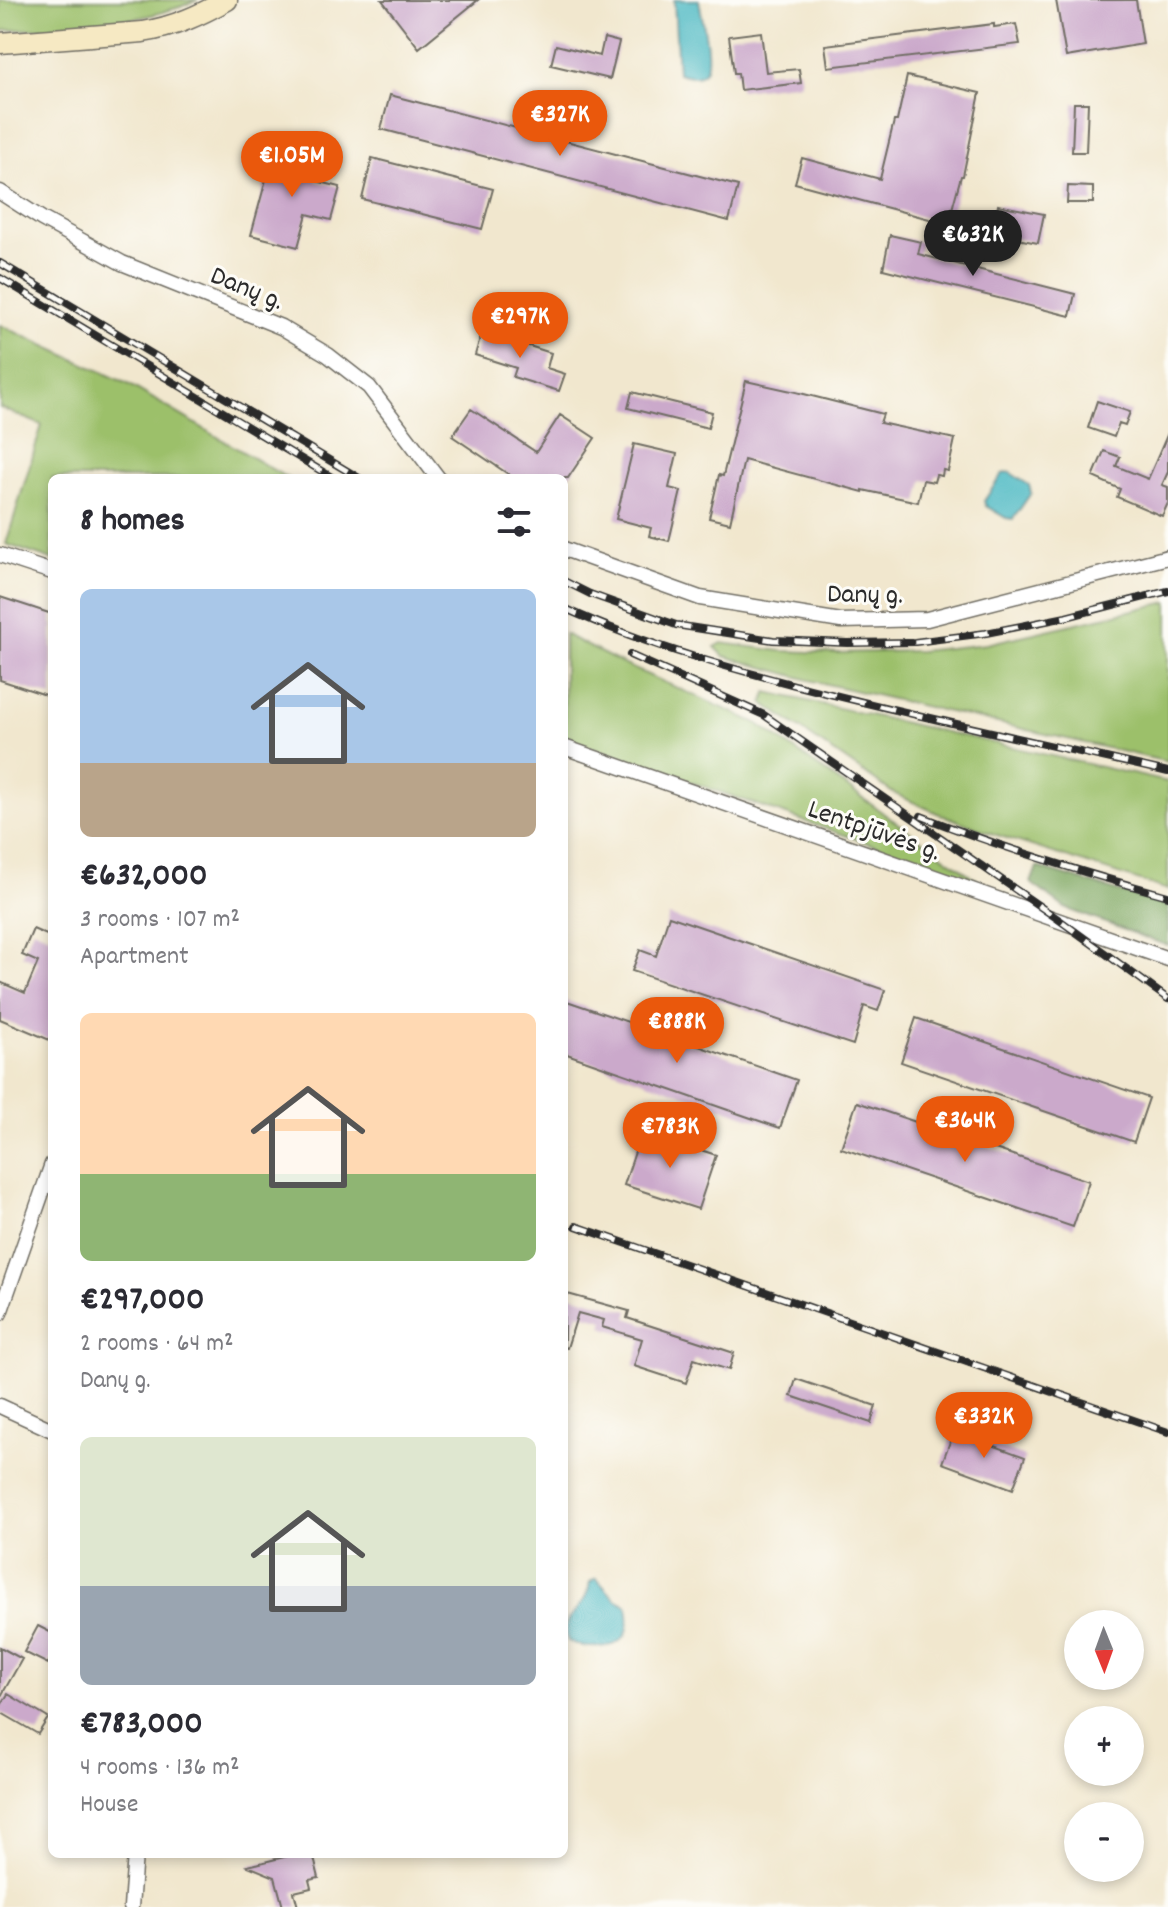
<!DOCTYPE html>
<html lang="en">
<head>
<meta charset="utf-8">
<style>
  :root { --surface:#fff; --page:#f7f7f7; --text:#2b2b33; --muted:#7c7c81; --accent:#ea580c }
  body { margin:0; font-family:Dekko,sans-serif; background:var(--page); color:var(--text); height:100vh; display:flex; flex-direction:column; font-size:30px; white-space:nowrap }
  * { box-sizing:border-box; margin:0 }
  p { font-size:26px; color:var(--muted) }
  .icon { flex:none; width:44px; height:44px; fill:none; stroke:currentColor; stroke-width:2; stroke-linecap:round; stroke-linejoin:round }
  .map { position:relative; flex:1; overflow:hidden }
  .panel { position:absolute; left:48px; top:474px; width:520px; height:1384px; display:flex; flex-direction:column; background:var(--surface); border-radius:12px; box-shadow:0 4px 12px #0003 }
  .panel>* { flex:none }
  .needle { width:52px; rotate:179deg }
  .fabs { position:absolute; left:1064px; top:1610px; display:grid; gap:16px }
  .fabs a { display:grid; place-items:center; width:80px; height:80px; border-radius:50%; background:var(--surface); box-shadow:0 4px 12px #0003; font-size:40px }
  .price { position:absolute; translate:-50% -68px; padding:0 18px; border-radius:28px; background:var(--accent); color:#fff; font-size:26px; line-height:52px; filter:drop-shadow(0 2px 4px #0008) }
  .price::after { content:''; position:absolute; left:50%; top:48px; width:24px; height:18px; margin-left:-12px; background:inherit; clip-path:polygon(0 0,100% 0,50% 100%) }
  .price.on { background:#222; color:#fff }
  ul { padding:0; list-style:none }
  li { display:grid; align-content:center; gap:16px; height:424px; padding:0 32px }
  li span { display:grid; place-items:center; height:248px; border-radius:12px; color:#555 }
  li>.icon { margin-inline-start:auto }
  span .icon { width:144px; height:144px; fill:#fffc; stroke-width:1 }
  li b { font-size:34px }
  h2 { display:flex; justify-content:space-between; align-items:center; height:96px; padding:0 32px; font-size:34px }
  .map>svg:first-child { display:block }
  .green { fill:#9cc06b; stroke:#64764b; stroke-width:2 }
  .forest { fill:#7da65f; stroke:#546845; stroke-width:2 }
  .water { fill:#4ab8c2; stroke:#3a7276; stroke-width:2 }
  .building { fill:#cba9cb }
  .lines { fill:none; stroke-linecap:round; stroke-linejoin:round }
  .street-casing { stroke:#706d64; stroke-width:17 }
  .secondary-casing { stroke:#706d64; stroke-width:23 }
  .street { stroke:#fff; stroke-width:14 }
  .secondary { stroke:#f6e9c3; stroke-width:20 }
  .rail-casing { stroke:#2b2b2b; stroke-width:8 }
  .rail { stroke:#fdfcf7; stroke-width:5; stroke-dasharray:15; stroke-linecap:butt }
  .labels { text-anchor:middle; stroke-width:6; stroke-linejoin:round; paint-order:stroke }
  .street-label { font-size:28px; fill:#2b2b2b; stroke:#fdfcf7 }
</style>
</head>
<body>
<div class="map">
<svg width="1168" height="1907" viewBox="0 0 1168 1907">
  <rect width="100%" height="100%" fill="#fdfcf7"/>
  <filter id="ink" filterUnits="userSpaceOnUse"><feTurbulence type="fractalNoise" baseFrequency=".0125" numOctaves="2"/><feDisplacementMap in="SourceGraphic" scale="16" xChannelSelector="R" yChannelSelector="G"/><feConvolveMatrix kernelMatrix="1 2 1 2 8 2 1 2 1" color-interpolation-filters="sRGB"/></filter>
  <filter id="wash" filterUnits="userSpaceOnUse"><feTurbulence type="fractalNoise" baseFrequency=".006" numOctaves="4" result="noise"/><feDisplacementMap in="SourceGraphic" scale="32" xChannelSelector="R" yChannelSelector="G"/><feGaussianBlur stdDeviation="1.8" result="paint"/><feColorMatrix in="noise" values="0 0 0 0 0 0 0 0 0 0 0 0 0 0 0 0 0 1.4 0 .05"/><feComposite in="paint" operator="in"/></filter>
  <g filter="url(#wash)">
    <rect width="100%" height="100%" fill="#f1e7ce"/>
    <path class="green" d="M 0,0 L 198,0 C 134,27 68,26 0,31 Z
      M 0,325 L 128,384 L 287,478 L 52,478 L 52,560 L 6,544 L 42,425 L 0,408 Z
      M 1168,602 L 1168,762 L 809,680 L 724,656 L 715,647 L 722,643 L 781,651 L 838,653 L 920,651 L 986,644 Z
      M 564,634 L 623,664 L 757,723 L 980,882 L 564,738 Z
      M 767,692 L 1168,782 L 1168,890 L 991,833 L 937,813 L 893,793 L 763,703 Z"/>
    <path class="forest" d="M 1037,867 L 1168,906 L 1168,946 L 1065,908 L 1031,883 Z"/>
    <path class="water" d="M 674,0 L 699,0 C 701,14 713,62 704,72 C 697,79 686,75 678,73 Z
      M 1009,472 L 1029,485 L 1031,493 L 1013,519 L 1006,518 L 986,506 L 984,501 L 1002,474 Z
      M 596,1578 L 615,1599 L 627,1605 C 628,1613 630,1624 627,1631 C 620,1653 583,1649 568,1641 C 560,1619 579,1612 587,1595 C 589,1591 589,1586 590,1582 Z"/>
    <g id="blocks">
      <path class="building" d="M 382,0 L 478,0 L 419,48 Z
        M 1056,0 L 1136,0 L 1143,44 L 1066,57 Z
        M 994,24 L 994,27 L 1016,24 L 1020,44 L 828,67 L 825,45 Z
        M 761,32 L 766,72 L 799,69 L 801,83 L 740,90 L 738,73 L 734,73 L 729,36 Z
        M 604,38 L 619,42 L 610,79 L 551,65 L 556,45 L 600,56 Z
        M 907,76 L 980,93 L 963,176 L 961,176 L 948,224 L 795,183 L 802,158 L 880,179 L 894,121 L 897,121 Z
        M 390,95 L 738,186 L 729,221 L 381,129 Z
        M 1074,103 L 1088,103 L 1086,152 L 1072,152 Z
        M 284,149 L 314,157 L 310,170 L 318,173 L 316,181 L 340,187 L 331,220 L 307,214 L 298,247 L 251,235 L 271,161 L 280,163 Z
        M 372,158 L 493,189 L 482,229 L 362,199 Z
        M 1068,186 L 1093,187 L 1093,203 L 1067,203 Z
        M 998,205 L 1044,214 L 1038,243 L 992,234 Z
        M 890,235 L 921,242 L 918,254 L 1075,294 L 1070,316 L 883,269 Z
        M 482,331 L 551,353 L 547,368 L 565,374 L 559,391 L 513,377 L 516,368 L 475,355 Z
        M 746,381 L 796,392 L 883,414 L 880,423 L 955,439 L 948,471 L 943,470 L 942,476 L 936,475 L 934,482 L 923,480 L 918,502 L 863,490 L 863,492 L 744,460 L 730,523 L 709,518 L 719,475 L 723,476 Z
        M 632,392 L 712,412 L 708,428 L 628,408 Z
        M 1097,401 L 1130,412 L 1125,425 L 1119,423 L 1114,437 L 1088,428 Z
        M 471,409 L 536,452 L 560,415 L 595,438 L 568,478 L 514,478 L 452,436 Z
        M 1168,433 L 1168,472 L 1162,485 L 1168,487 L 1168,503 L 1162,516 L 1117,497 L 1120,489 L 1093,477 L 1104,451 L 1120,457 L 1116,466 L 1148,479 Z
        M 634,444 L 677,454 L 669,488 L 681,491 L 669,541 L 649,536 L 651,528 L 616,519 Z
        M 0,597 L 52,614 L 52,697 L 0,680 Z
        M 669,916 L 885,990 L 878,1011 L 864,1006 L 853,1045 L 632,971 L 640,950 L 656,956 Z
        M 33,929 L 49,936 L 52,929 L 52,1041 L 0,1019 L 0,982 L 25,993 L 38,962 L 22,955 Z
        M 564,1000 L 797,1080 L 780,1128 L 564,1053 Z
        M 916,1018 L 1149,1098 L 1134,1142 L 901,1062 Z
        M 857,1102 L 1089,1181 L 1073,1227 L 841,1148 Z
        M 642,1131 L 716,1155 L 698,1209 L 624,1185 Z
        M 564,1293 L 629,1311 L 627,1318 L 734,1353 L 729,1370 L 694,1359 L 686,1383 L 634,1366 L 642,1339 L 602,1327 L 604,1320 L 578,1313 L 567,1348 L 564,1348 Z
        M 796,1379 L 876,1406 L 871,1423 L 791,1396 Z
        M 954,1431 L 1025,1457 L 1013,1489 L 942,1463 Z
        M 38,1626 L 52,1633 L 52,1656 L 48,1664 L 24,1652 Z
        M 0,1647 L 22,1659 L 0,1698 Z
        M 8,1694 L 48,1718 L 38,1734 L 0,1712 L 0,1707 Z
        M 296,1854 L 313,1854 L 319,1878 L 309,1880 L 311,1888 L 294,1892 L 298,1907 L 283,1907 L 275,1877 L 248,1866 Z"/>
    </g>
  </g>
  <g filter="url(#ink)">
    <use href="#blocks" fill-opacity="0" stroke="#706d64" stroke-width="2"/>
    <g class="lines">
      <defs>
        <path id="street" d="M 0,192 L 42,219 L 122,263 L 281,327 L 328,355 L 369,387 L 438,478
          M 564,549 L 700,598 L 841,621 L 927,619 L 1168,557
          M 0,555 L 52,572
          M 564,747 L 1168,959
          M 0,1313 L 52,1164
          M 0,1406 L 52,1430
          M 131,1907 L 135,1854"/>
        <path id="secondary" d="M 0,43 L 143,32 C 174,27 200,15 227,0"/>
      </defs>
      <use href="#street" class="street-casing"/>
      <use href="#secondary" class="secondary-casing"/>
      <use href="#street" class="street"/>
      <use href="#secondary" class="secondary"/>
      <defs>
        <path id="rail" d="M 0,263 L 359,478
          M 0,278 L 333,478
          M 564,581 L 590,594 L 676,625 L 773,640 L 848,643 L 915,642 L 986,633 L 1066,617 L 1168,591
          M 564,608 C 649,647 739,671 830,694 C 942,722 1055,746 1168,772
          M 630,655 L 764,715 L 1058,919 L 1168,999
          M 921,816 C 1002,848 1084,873 1168,896
          M 576,1226 L 1168,1432"/>
      </defs>
      <use href="#rail" class="rail-casing"/>
      <use href="#rail" class="rail"/>
    </g>
  </g>
  <g class="labels">
    <g class="street-label">
      <text transform="translate(248 286) rotate(22)" y="10">Danų g.</text>
      <text transform="translate(865 592) rotate(1)" y="10">Danų g.</text>
      <text transform="translate(875 828) rotate(19)" y="10">Lentpjūvės g.</text>
    </g>
  </g>
</svg>
<div class="fabs">
<a><svg class="needle" viewBox="-14 -14 28 28"><path d="M0-13l5 13h-10z" fill="#e53935"/><path d="M0 13l5-13h-10z" fill="#7c7c81"/></svg></a>
<a>+</a>
<a>−</a>
</div>
<b class="price" style="left:560px;top:158px">€327K</b>
<b class="price" style="left:292px;top:199px">€1.05M</b>
<b class="price on" style="left:973px;top:278px">€632K</b>
<b class="price" style="left:520px;top:360px">€297K</b>
<b class="price" style="left:677px;top:1065px">€888K</b>
<b class="price" style="left:965px;top:1164px">€364K</b>
<b class="price" style="left:670px;top:1170px">€783K</b>
<b class="price" style="left:984px;top:1460px">€332K</b>
<section class="panel">
<h2>8 homes<svg class="icon" aria-label="filters" viewBox="0 0 24 24"><path d="M4 7h16M4 17h16"/><circle cx="9" cy="7" r="2"/><circle cx="15" cy="17" r="2"/></svg></h2>
<ul>
<li><span style="background:linear-gradient(#a9c7e8 70%,#b9a48a 0)"><svg class="icon" aria-label="home" viewBox="0 0 24 24"><path d="M3 11l9-7 9 7M6 9v11h12V9"/></svg></span><div><b>€632,000</b><p>3 rooms · 107 m²</p><p>Apartment</p></div></li>
<li><span style="background:linear-gradient(#ffd9b3 65%,#8fb573 0)"><svg class="icon" aria-label="home" viewBox="0 0 24 24"><path d="M3 11l9-7 9 7M6 9v11h12V9"/></svg></span><div><b>€297,000</b><p>2 rooms · 64 m²</p><p>Danų g.</p></div></li>
<li><span style="background:linear-gradient(#dfe7d0 60%,#9aa5b1 0)"><svg class="icon" aria-label="home" viewBox="0 0 24 24"><path d="M3 11l9-7 9 7M6 9v11h12V9"/></svg></span><div><b>€783,000</b><p>4 rooms · 136 m²</p><p>House</p></div></li>
</ul>
</section>
</div>
</body>
</html>
